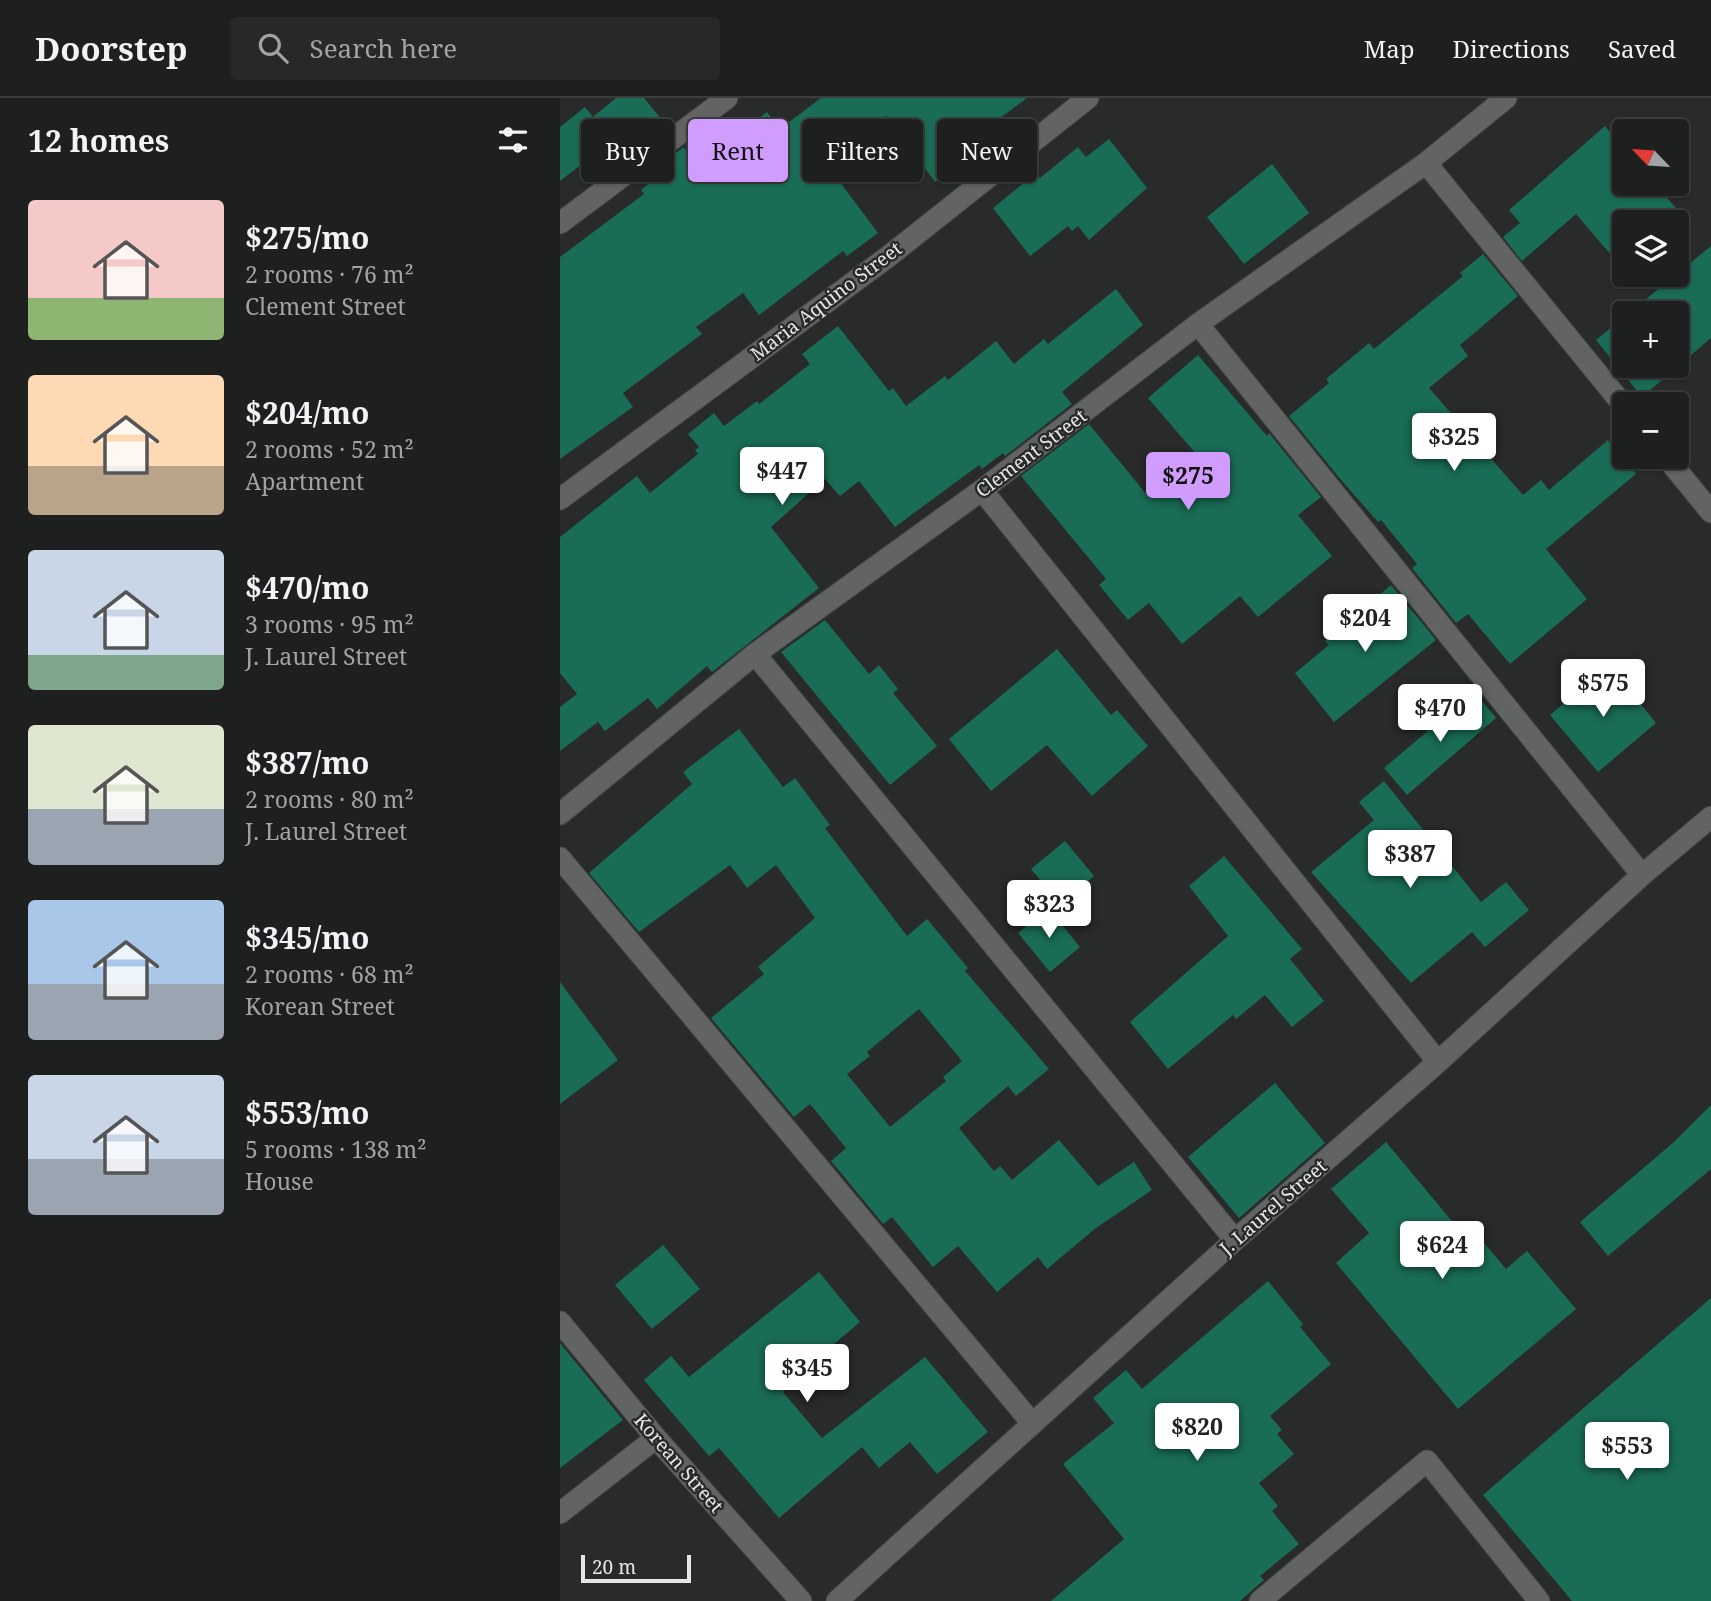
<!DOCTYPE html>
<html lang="en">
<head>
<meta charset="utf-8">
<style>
  :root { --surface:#1e2020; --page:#262829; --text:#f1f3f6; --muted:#a1a3a5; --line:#3c3e3e; --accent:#d09dfe }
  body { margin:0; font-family:"Noto Serif",serif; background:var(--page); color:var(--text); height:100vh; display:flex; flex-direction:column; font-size:26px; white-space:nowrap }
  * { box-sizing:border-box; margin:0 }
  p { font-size:23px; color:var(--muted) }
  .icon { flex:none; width:38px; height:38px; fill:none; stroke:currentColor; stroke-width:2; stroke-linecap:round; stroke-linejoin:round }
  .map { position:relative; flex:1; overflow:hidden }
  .drawer { display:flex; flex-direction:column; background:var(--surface); width:560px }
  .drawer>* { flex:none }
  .top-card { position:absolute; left:21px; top:21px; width:665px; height:63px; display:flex; gap:14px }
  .needle { width:46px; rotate:295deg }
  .fabs { position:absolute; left:1052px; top:21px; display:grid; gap:14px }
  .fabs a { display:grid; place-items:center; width:77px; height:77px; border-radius:7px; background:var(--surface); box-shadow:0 2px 5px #0004,0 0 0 2px var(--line); font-size:35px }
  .scale { position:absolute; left:21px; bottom:18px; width:110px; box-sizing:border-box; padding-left:7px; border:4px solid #e5e7e6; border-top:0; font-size:19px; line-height:24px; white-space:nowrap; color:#e5e7e6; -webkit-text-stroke:5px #282b2a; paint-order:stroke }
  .price { position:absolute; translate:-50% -60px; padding:0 16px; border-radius:7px; background:#fff; color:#222; font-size:23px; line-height:46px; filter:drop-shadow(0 2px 4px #0008) }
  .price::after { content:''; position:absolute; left:50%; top:42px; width:21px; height:16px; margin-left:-10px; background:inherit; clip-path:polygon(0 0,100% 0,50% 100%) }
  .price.selected { background:var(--accent); color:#111 }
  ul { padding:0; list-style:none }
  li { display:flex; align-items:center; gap:21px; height:175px; padding:0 28px }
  li span { display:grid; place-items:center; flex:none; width:196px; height:140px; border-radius:7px; color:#555 }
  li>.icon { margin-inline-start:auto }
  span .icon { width:84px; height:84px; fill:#fffc; stroke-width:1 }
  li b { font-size:30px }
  h2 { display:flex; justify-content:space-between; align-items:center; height:84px; padding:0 28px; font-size:30px }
  .pill { padding:0 24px; border-radius:7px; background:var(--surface); box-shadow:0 2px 5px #0004,0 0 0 2px var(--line); font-size:24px; line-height:63px }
  .pill.selected { background:var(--accent); color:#111 }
  header { display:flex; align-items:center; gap:42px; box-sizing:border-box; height:98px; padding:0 35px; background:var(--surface); border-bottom:2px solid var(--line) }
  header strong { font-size:33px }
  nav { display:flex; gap:38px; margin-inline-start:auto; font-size:24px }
  .search { width:490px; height:63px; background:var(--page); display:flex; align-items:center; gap:18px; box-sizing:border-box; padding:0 24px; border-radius:7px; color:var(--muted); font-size:26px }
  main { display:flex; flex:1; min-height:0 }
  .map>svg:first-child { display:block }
  .building { fill:#196c55; fill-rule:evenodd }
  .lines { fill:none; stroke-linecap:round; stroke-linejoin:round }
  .street-casing { stroke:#444645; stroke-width:23 }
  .street { stroke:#616463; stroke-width:21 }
  .labels { text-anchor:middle; stroke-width:5; stroke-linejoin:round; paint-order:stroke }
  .street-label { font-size:19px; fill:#e5e7e6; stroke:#282b2a }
</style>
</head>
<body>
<header>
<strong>Doorstep</strong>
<div class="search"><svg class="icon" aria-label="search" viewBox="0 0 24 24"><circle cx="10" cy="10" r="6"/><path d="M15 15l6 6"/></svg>Search here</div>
<nav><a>Map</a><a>Directions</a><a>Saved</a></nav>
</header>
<main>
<section class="drawer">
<h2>12 homes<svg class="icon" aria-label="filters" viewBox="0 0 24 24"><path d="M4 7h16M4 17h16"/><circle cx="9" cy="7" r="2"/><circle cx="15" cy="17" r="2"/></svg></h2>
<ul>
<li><span style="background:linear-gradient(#f6c9c9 70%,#8fb573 0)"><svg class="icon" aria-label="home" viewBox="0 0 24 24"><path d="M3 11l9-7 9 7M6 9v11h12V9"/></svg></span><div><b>$275/mo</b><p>2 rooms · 76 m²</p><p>Clement Street</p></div></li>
<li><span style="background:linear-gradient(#ffd9b3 65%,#b9a48a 0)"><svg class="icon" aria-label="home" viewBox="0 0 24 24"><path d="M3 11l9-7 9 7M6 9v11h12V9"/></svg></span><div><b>$204/mo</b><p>2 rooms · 52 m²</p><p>Apartment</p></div></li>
<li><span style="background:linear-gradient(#c9d6e8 75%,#7fa58c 0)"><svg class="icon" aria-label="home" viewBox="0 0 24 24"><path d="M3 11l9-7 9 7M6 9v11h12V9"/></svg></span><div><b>$470/mo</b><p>3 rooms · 95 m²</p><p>J. Laurel Street</p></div></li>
<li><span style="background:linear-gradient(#dfe7d0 60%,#9aa5b1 0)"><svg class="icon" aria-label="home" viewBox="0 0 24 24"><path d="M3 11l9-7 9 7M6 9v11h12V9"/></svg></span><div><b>$387/mo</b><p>2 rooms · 80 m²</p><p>J. Laurel Street</p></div></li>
<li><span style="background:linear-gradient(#a9c7e8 60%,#9aa5b1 0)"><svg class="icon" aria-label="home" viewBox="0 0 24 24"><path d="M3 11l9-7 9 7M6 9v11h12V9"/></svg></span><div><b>$345/mo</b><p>2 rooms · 68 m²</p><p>Korean Street</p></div></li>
<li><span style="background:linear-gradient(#c9d6e8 60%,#9aa5b1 0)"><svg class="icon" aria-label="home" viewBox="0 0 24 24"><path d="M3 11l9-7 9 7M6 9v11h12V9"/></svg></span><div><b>$553/mo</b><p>5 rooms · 138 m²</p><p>House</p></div></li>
</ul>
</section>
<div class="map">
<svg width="1151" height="1503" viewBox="0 0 1151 1503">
  <rect width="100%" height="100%" fill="#282b2a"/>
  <path class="building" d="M 56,0 L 84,0 L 107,28 L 69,57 L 55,40 L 0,83 L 0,29 L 25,9 L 33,19 Z
    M 261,0 L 467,0 L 436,23 L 443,32 L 375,84 L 326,18 L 265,64 L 318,135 L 287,158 L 283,153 L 199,217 L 183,195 L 136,229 L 142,236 L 63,295 L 73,309 L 0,361 L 0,159 L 84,96 L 81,92 L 91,84 L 85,78 L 124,49 L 126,52 L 140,41 L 151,56 L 207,14 L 220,31 Z
    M 1045,28 L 1064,50 L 1064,86 L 1095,86 L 1128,124 L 1064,124 L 1064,172 L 1016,116 L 962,163 L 943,139 L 960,125 L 949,112 Z
    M 549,41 L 587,90 L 529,142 L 518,128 L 512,133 L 508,128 L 470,158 L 433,110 L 476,75 L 480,80 L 518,49 L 526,59 Z
    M 712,66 L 749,115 L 684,166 L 647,119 Z
    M 1151,148 L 1151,240 L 1082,299 L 1036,242 L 1064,219 L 1064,268 L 1116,268 L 1116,215 L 1069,215 Z
    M 923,156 L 958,198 L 900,247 L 908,258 L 869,290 L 963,397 L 981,382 L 989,392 L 1048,342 L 1076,376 L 986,451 L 1027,501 L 950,566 L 908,516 L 896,525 L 852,470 L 857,466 L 821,422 L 818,424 L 781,382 L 729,318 L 769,285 L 766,281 L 809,245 L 814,251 L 903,178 L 900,175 Z
    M 556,191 L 583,227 L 502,294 L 512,306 L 445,358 L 443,355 L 422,371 L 419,367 L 335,429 L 299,383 L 280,398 L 265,381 L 211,429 L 259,490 L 152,574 L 147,568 L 97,611 L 88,600 L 45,633 L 38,624 L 0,653 L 0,609 L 17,596 L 0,575 L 0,439 L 77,378 L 90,395 L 138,356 L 135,352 L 139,349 L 128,336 L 154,315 L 164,328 L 197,303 L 199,306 L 250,266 L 242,256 L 278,228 L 329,293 L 333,290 L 346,308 L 385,278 L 388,282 L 436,243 L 454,266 L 484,241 L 488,246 Z
    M 638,257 L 707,338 L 709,335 L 761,399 L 738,417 L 772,458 L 698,519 L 680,498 L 622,546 L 589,505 L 568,522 L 539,487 L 546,481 L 461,378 L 529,326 L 587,397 L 636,356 L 588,300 Z
    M 831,487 L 876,542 L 774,624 L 735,575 L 769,547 L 765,543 Z
    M 265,522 L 309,576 L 319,567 L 338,591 L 333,595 L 377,648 L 330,687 L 221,554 Z
    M 497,551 L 551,617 L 557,612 L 588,648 L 532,698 L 487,647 L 431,693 L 389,641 Z
    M 1049,567 L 1096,625 L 1038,674 L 990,617 Z
    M 914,594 L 936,620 L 847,697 L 824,670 Z
    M 179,631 L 223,689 L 235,680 L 270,727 L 265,730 L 347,838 L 367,821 L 408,870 L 405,873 L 489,971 L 456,998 L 448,988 L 399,1030 L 434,1073 L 440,1068 L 452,1082 L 499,1042 L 538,1088 L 574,1064 L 592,1092 L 536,1130 L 487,1171 L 478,1159 L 437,1194 L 398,1148 L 373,1169 L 332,1119 L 323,1126 L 271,1063 L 286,1050 L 250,1006 L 234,1019 L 151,920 L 204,876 L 198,869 L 255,820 L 216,767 L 187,790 L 170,767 L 79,834 L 29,775 L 132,686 L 123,674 ZM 359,911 L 402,963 L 383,979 L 386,983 L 330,1029 L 287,976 L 310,958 L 307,954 Z
    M 824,683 L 921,804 L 946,784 L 969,812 L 925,849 L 912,834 L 851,885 L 751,774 L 814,722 L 799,704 Z
    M 505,743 L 534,778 L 500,806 L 471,771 Z
    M 664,758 L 742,851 L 730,861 L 764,903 L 732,929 L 705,897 L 676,921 L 673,917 L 608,971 L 570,924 L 668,838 L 629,788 Z
    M 488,810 L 520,849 L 490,874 L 458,835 Z
    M 0,884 L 58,962 L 0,1006 Z
    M 715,985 L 765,1045 L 679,1120 L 628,1059 Z
    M 1151,1007 L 1151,1071 L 1048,1158 L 1020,1124 L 1114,1044 Z
    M 826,1044 L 906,1140 L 914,1133 L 946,1171 L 967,1153 L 1016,1211 L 898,1311 L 776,1165 L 809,1135 L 771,1091 Z
    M 103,1147 L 140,1191 L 92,1231 L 55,1187 Z
    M 259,1174 L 300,1224 L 230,1283 L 233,1286 L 223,1294 L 262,1340 L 365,1259 L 428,1334 L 377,1376 L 350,1344 L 319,1370 L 302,1349 L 219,1420 L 159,1350 L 149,1358 L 84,1282 L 111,1258 L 129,1279 Z
    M 708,1183 L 743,1226 L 740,1229 L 771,1266 L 710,1318 L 722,1332 L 717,1336 L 734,1356 L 699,1385 L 718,1408 L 712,1413 L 739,1446 L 700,1478 L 704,1482 L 680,1503 L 491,1503 L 564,1441 L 503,1366 L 554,1325 L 533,1300 L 566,1272 L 582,1291 Z
    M 1151,1200 L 1151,1503 L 1012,1503 L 923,1397 Z
    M 0,1245 L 63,1322 L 0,1370 Z"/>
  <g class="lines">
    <defs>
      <path id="street" d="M 866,65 L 1064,308
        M 0,125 L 167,0
        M 638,226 L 1082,777
        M 1106,359 L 1151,414
        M 422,392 L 878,964
        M 0,401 L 329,158 L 528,0
        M 195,556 L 675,1142
        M 0,716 L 195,556 L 422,392 L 638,226 L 866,65 L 946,0
        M 0,760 L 472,1325
        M 0,1224 L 96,1340 L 241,1503
        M 0,1415 L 96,1340
        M 277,1503 L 675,1142 L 878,964 L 1082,777 L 1151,719
        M 700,1503 L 867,1363 L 979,1503"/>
    </defs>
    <use href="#street" class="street-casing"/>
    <use href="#street" class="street"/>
  </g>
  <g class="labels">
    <g class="street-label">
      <text transform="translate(266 203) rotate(-37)" y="7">Maria Aquino Street</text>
      <text transform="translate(471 355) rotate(-37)" y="7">Clement Street</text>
      <text transform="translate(713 1109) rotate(-41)" y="7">J. Laurel Street</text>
      <text transform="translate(119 1365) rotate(49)" y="7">Korean Street</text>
    </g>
  </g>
</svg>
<div class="fabs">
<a><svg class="needle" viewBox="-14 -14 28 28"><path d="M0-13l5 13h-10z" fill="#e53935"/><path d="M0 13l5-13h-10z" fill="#a1a3a5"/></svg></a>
<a><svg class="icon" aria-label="layers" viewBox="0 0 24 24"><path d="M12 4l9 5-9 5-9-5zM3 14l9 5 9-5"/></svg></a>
<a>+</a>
<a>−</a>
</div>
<div class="scale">20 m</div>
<b class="price" style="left:894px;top:375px">$325</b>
<b class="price" style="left:222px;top:409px">$447</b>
<b class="price selected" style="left:628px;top:414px">$275</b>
<b class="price" style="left:805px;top:556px">$204</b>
<b class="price" style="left:1043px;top:621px">$575</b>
<b class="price" style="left:880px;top:646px">$470</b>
<b class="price" style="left:850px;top:792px">$387</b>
<b class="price" style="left:489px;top:842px">$323</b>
<b class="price" style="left:882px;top:1183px">$624</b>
<b class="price" style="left:247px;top:1306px">$345</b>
<b class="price" style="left:637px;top:1365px">$820</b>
<b class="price" style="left:1067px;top:1384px">$553</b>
<div class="top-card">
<a class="pill">Buy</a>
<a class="pill selected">Rent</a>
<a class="pill">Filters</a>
<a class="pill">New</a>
</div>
</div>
</main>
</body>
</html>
